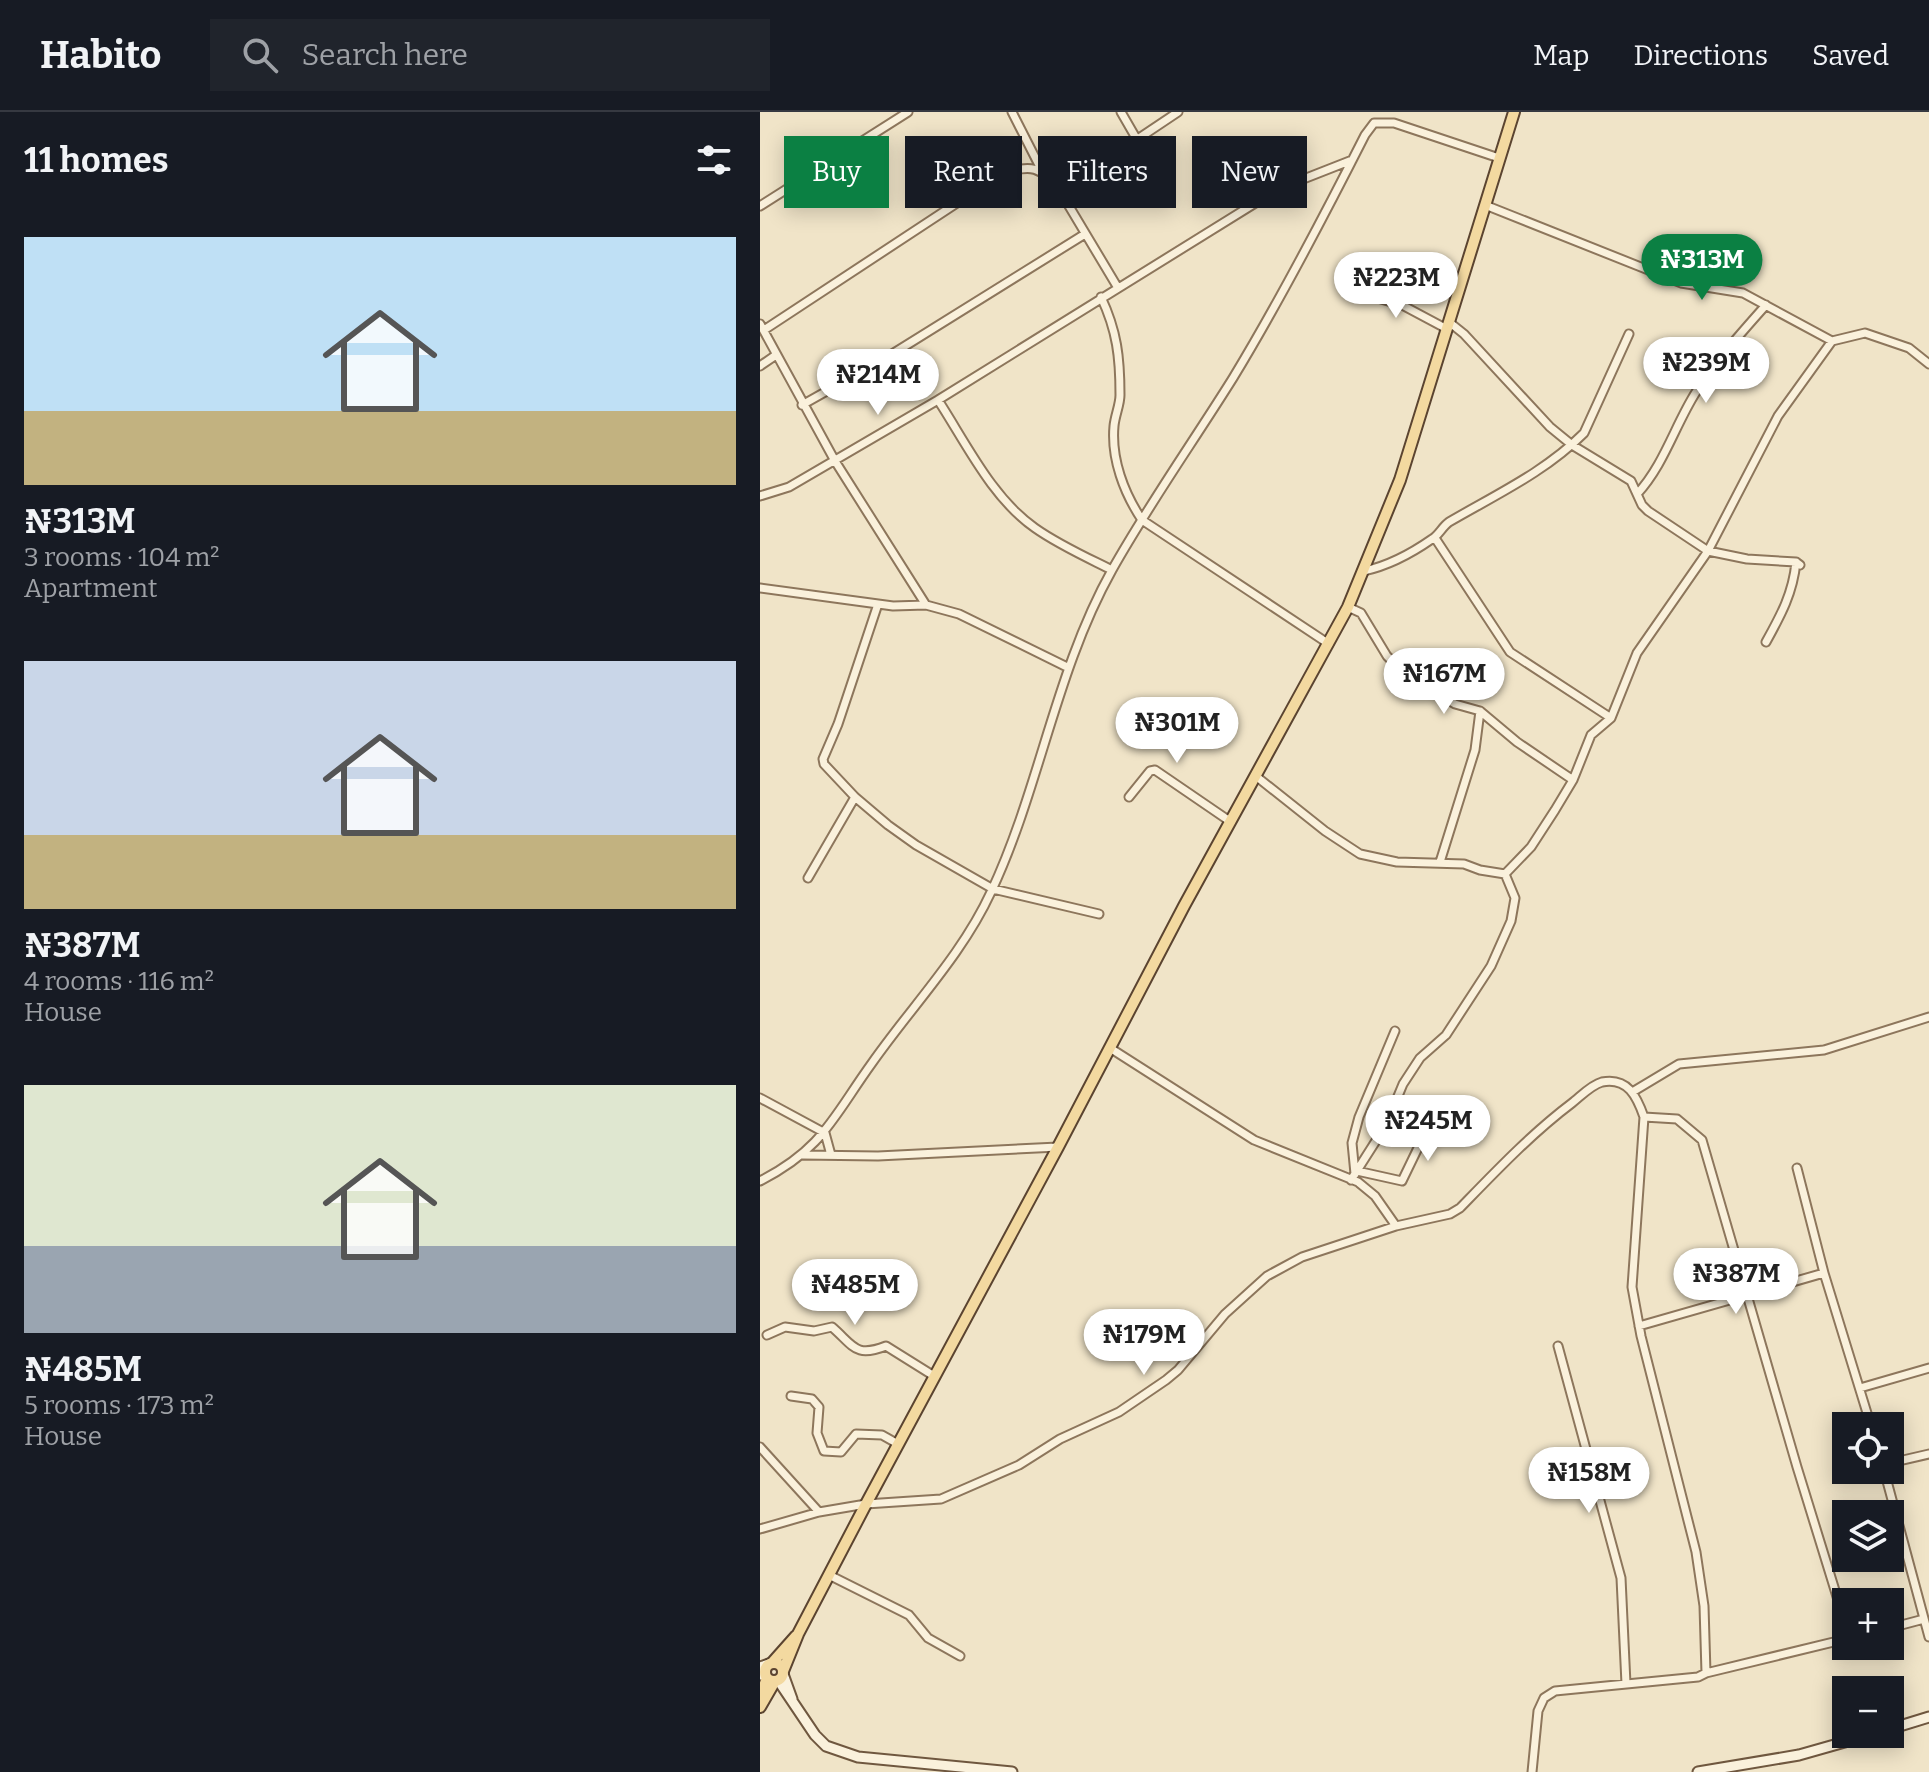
<!DOCTYPE html>
<html lang="en">
<head>
<meta charset="utf-8">
<style>
  :root { --surface:#171b24; --page:#20242c; --text:#f1f3f6; --muted:#9ea1a6; --line:#363941; --accent:#0b8043 }
  body { margin:0; font-family:Bitter,serif; background:var(--page); color:var(--text); height:100vh; display:flex; flex-direction:column; font-size:30px; white-space:nowrap }
  * { box-sizing:border-box; margin:0 }
  p { font-size:26px; color:var(--muted) }
  .icon { flex:none; width:44px; height:44px; fill:none; stroke:currentColor; stroke-width:2; stroke-linecap:round; stroke-linejoin:round }
  .map { position:relative; flex:1; overflow:hidden }
  .panel { display:flex; flex-direction:column; background:var(--surface); width:760px }
  .panel>* { flex:none }
  .hud { position:absolute; left:24px; top:24px; width:760px; height:72px; display:flex; gap:16px }
  .buttons { position:absolute; left:1072px; top:1300px; display:grid; gap:16px }
  .buttons a { display:grid; place-items:center; width:72px; height:72px; border-radius:0px; background:var(--surface); box-shadow:0 4px 20px #0003; font-size:40px }
  .price { position:absolute; translate:-50% -68px; padding:0 18px; border-radius:28px; background:#fff; color:#222; font-size:26px; line-height:52px; filter:drop-shadow(0 2px 4px #0008) }
  .price::after { content:''; position:absolute; left:50%; top:48px; width:24px; height:18px; margin-left:-12px; background:inherit; clip-path:polygon(0 0,100% 0,50% 100%) }
  .price.selected { background:var(--accent); color:#fff }
  ul { padding:0; list-style:none }
  li { display:grid; align-content:center; gap:16px; height:424px; padding:0 24px }
  li span { display:grid; place-items:center; height:248px; border-radius:0px; color:#555 }
  li>.icon { margin-inline-start:auto }
  span .icon { width:144px; height:144px; fill:#fffc; stroke-width:1 }
  li b { font-size:34px }
  h2 { display:flex; justify-content:space-between; align-items:center; height:96px; padding:0 24px; font-size:34px }
  .chip { padding:0 28px; border-radius:0px; background:var(--surface); box-shadow:0 4px 20px #0003; font-size:28px; line-height:72px }
  .chip.selected { background:var(--accent); color:#fff }
  header { display:flex; align-items:center; gap:48px; box-sizing:border-box; height:112px; padding:0 40px; background:var(--surface); border-bottom:2px solid var(--line) }
  header strong { font-size:38px }
  nav { display:flex; gap:44px; margin-inline-start:auto; font-size:28px }
  .search { width:560px; height:72px; background:var(--page); display:flex; align-items:center; gap:20px; box-sizing:border-box; padding:0 28px; border-radius:0px; color:var(--muted); font-size:30px }
  main { display:flex; flex:1; min-height:0 }
  .map>svg:first-child { display:block }
  .lines { fill:none; stroke-linecap:round; stroke-linejoin:round }
  .minor-casing { stroke:#8d765c; stroke-width:11 }
  .secondary-casing { stroke:#6f573f; stroke-width:13 }
  .primary-casing { stroke:#5b4430; stroke-width:14 }
  .minor { stroke:#faf1dc; stroke-width:7 }
  .secondary { stroke:#faf1dc; stroke-width:9 }
  .primary { stroke:#f3d9a0; stroke-width:10 }
</style>
</head>
<body>
<header>
<strong>Habito</strong>
<div class="search"><svg class="icon" aria-label="search" viewBox="0 0 24 24"><circle cx="10" cy="10" r="6"/><path d="M15 15l6 6"/></svg>Search here</div>
<nav><a>Map</a><a>Directions</a><a>Saved</a></nav>
</header>
<main>
<section class="panel">
<h2>11 homes<svg class="icon" aria-label="filters" viewBox="0 0 24 24"><path d="M4 7h16M4 17h16"/><circle cx="9" cy="7" r="2"/><circle cx="15" cy="17" r="2"/></svg></h2>
<ul>
<li><span style="background:linear-gradient(#bfe0f5 70%,#c2b280 0)"><svg class="icon" aria-label="home" viewBox="0 0 24 24"><path d="M3 11l9-7 9 7M6 9v11h12V9"/></svg></span><div><b>₦313M</b><p>3 rooms · 104 m²</p><p>Apartment</p></div></li>
<li><span style="background:linear-gradient(#c9d6e8 70%,#c2b280 0)"><svg class="icon" aria-label="home" viewBox="0 0 24 24"><path d="M3 11l9-7 9 7M6 9v11h12V9"/></svg></span><div><b>₦387M</b><p>4 rooms · 116 m²</p><p>House</p></div></li>
<li><span style="background:linear-gradient(#dfe7d0 65%,#9aa5b1 0)"><svg class="icon" aria-label="home" viewBox="0 0 24 24"><path d="M3 11l9-7 9 7M6 9v11h12V9"/></svg></span><div><b>₦485M</b><p>5 rooms · 173 m²</p><p>House</p></div></li>
</ul>
</section>
<div class="map">
<svg width="1169" height="1660" viewBox="0 0 1169 1660">
  <rect width="100%" height="100%" fill="#f0e4c8"/>
  <g class="lines">
    <defs>
      <path id="minor" d="M 252,0 L 282,59
        M 361,0 L 376,26
        M 300,79 L 358,176
        M 725,93 L 921,171 L 983,181 L 1072,229 L 1105,221 L 1149,236 L 1169,252
        M 0,94 L 148,0
        M 593,179 L 642,193 L 687,217
        M 341,185 C 357,219 360,245 360,283 C 360,293 355,303 354,314 C 351,347 364,381 382,408 L 569,532
        M 689,210 L 704,222 L 790,315 L 812,333 L 871,369 L 882,393 L 888,399 L 948,439 L 987,447 L 1036,450 L 1040,453
        M 0,212 L 75,349 L 166,493
        M 4,218 L 241,62 C 274,52 278,54 300,79 L 418,0
        M 0,254 L 16,243
        M 178,288 C 206,331 232,386 275,416 C 299,433 326,445 352,458
        M 42,293 L 129,244 L 325,122
        M 877,382 C 904,353 915,313 936,280 C 956,249 981,221 1006,193
        M 0,384 L 29,375 L 178,288 L 518,77 L 592,48
        M 675,426 L 750,540 L 851,606
        M 604,459 C 627,454 652,441 672,427 C 679,423 682,415 689,410 C 737,382 785,360 824,321 L 869,222
        M 0,476 L 133,494 L 166,493 L 199,502 L 307,555
        M 118,492 L 78,612 L 63,647 L 64,652 L 95,685 L 128,713 L 156,733 L 233,777 L 339,802
        M 588,495 L 601,501 L 627,544 L 646,563 L 695,592 L 720,599 L 757,630 L 813,668
        M 1006,530 C 1021,503 1033,481 1036,450
        M 497,665 L 565,719 L 600,742 L 637,750 L 704,752 L 720,758 L 745,762 L 755,786 L 751,809 L 731,854 L 686,923 L 660,946 L 643,972 L 626,1013 L 591,1068
        M 369,685 L 390,659 L 395,658 L 471,710
        M 680,750 L 715,638 L 720,599
        M 745,762 L 771,735 L 795,698 L 813,668 L 831,623 L 851,606 L 877,541 L 948,439 L 1018,304 L 1072,229
        M 48,766 L 95,685
        M 350,936 L 494,1028 L 598,1070 L 615,1084 L 636,1114 L 690,1102 L 700,1096 C 736,1059 771,1022 812,991 C 821,984 831,973 842,970 C 868,965 877,985 884,1005 L 872,1175 L 881,1224 L 936,1440 L 944,1494 L 946,1561 L 938,1565 L 795,1579 L 784,1586 L 778,1599 L 772,1660
        M 874,979 L 919,952 L 1064,938 L 1169,905
        M 0,986 L 65,1021 L 71,1043
        M 884,1005 L 917,1007 L 942,1028 L 1037,1355 L 1086,1514
        M 42,1043 L 118,1044 L 298,1035
        M 1037,1056 L 1064,1161 L 1111,1314
        M 597,1059 L 642,1069 L 671,1009 L 643,1002
        M 595,1062 L 592,1031 L 599,1005 L 635,919
        M 0,1069 C 63,1037 73,1005 112,951 C 152,894 202,843 231,780 C 280,676 295,560 352,458 C 389,392 433,330 473,266 C 521,187 563,106 605,23 L 614,11 L 634,11 L 739,46
        M 879,1214 L 1064,1161
        M 7,1223 L 25,1215 L 54,1219 L 72,1215 C 94,1234 95,1246 126,1234 L 174,1264
        M 798,1234 L 861,1466 L 866,1572
        M 1100,1276 L 1169,1256
        M 31,1284 L 52,1287 L 59,1295 L 57,1321 L 64,1339 L 81,1340 L 96,1322 L 122,1323 L 138,1332
        M 0,1335 L 59,1400
        M 1130,1351 L 1169,1342
        M 1124,1358 L 1169,1525
        M 0,1417 L 59,1400 L 106,1392 L 181,1387 L 259,1353 L 300,1327 L 359,1300 L 406,1268 L 418,1258 L 465,1202 L 507,1164 L 542,1145 L 636,1114
        M 69,1463 L 149,1503 L 168,1526 L 200,1544
        M 1130,1516 L 1164,1507
        M 946,1561 L 1086,1527"/>
      <path id="secondary" d="M 0,1555 L 9,1552
        M 23,1562 L 32,1587
        M 0,1563 L 5,1562
        M 18,1568 L 55,1623 L 66,1634 L 98,1645 L 252,1660
        M 1130,1617 L 1169,1605
        M 938,1660 L 1039,1643 L 1113,1622"/>
      <path id="primary" d="M5 1560a9 9 0 1 1 18 0a9 9 0 1 1-18 0Z
        M 12,1551 L 36,1524
        M 23,1559 L 38,1522 L 106,1392 L 298,1035 L 424,794 L 588,495 L 640,368 L 754,0
        M 0,1585 L 7,1566
        M 0,1595 L 15,1569"/>
    </defs>
    <use href="#minor" class="minor-casing"/>
    <use href="#secondary" class="secondary-casing"/>
    <use href="#primary" class="primary-casing"/>
    <use href="#minor" class="minor"/>
    <use href="#secondary" class="secondary"/>
    <use href="#primary" class="primary"/>
  </g>
</svg>
<div class="buttons">
<a><svg class="icon" aria-label="locate" viewBox="0 0 24 24"><circle cx="12" cy="12" r="6"/><path d="M12 2v4M12 18v4M2 12h4M18 12h4"/></svg></a>
<a><svg class="icon" aria-label="layers" viewBox="0 0 24 24"><path d="M12 4l9 5-9 5-9-5zM3 14l9 5 9-5"/></svg></a>
<a>+</a>
<a>−</a>
</div>
<b class="price selected" style="left:942px;top:190px">₦313M</b>
<b class="price" style="left:636px;top:208px">₦223M</b>
<b class="price" style="left:946px;top:293px">₦239M</b>
<b class="price" style="left:118px;top:305px">₦214M</b>
<b class="price" style="left:684px;top:604px">₦167M</b>
<b class="price" style="left:417px;top:653px">₦301M</b>
<b class="price" style="left:668px;top:1051px">₦245M</b>
<b class="price" style="left:976px;top:1204px">₦387M</b>
<b class="price" style="left:95px;top:1215px">₦485M</b>
<b class="price" style="left:384px;top:1265px">₦179M</b>
<b class="price" style="left:829px;top:1403px">₦158M</b>
<div class="hud">
<a class="chip selected">Buy</a>
<a class="chip">Rent</a>
<a class="chip">Filters</a>
<a class="chip">New</a>
</div>
</div>
</main>
</body>
</html>
